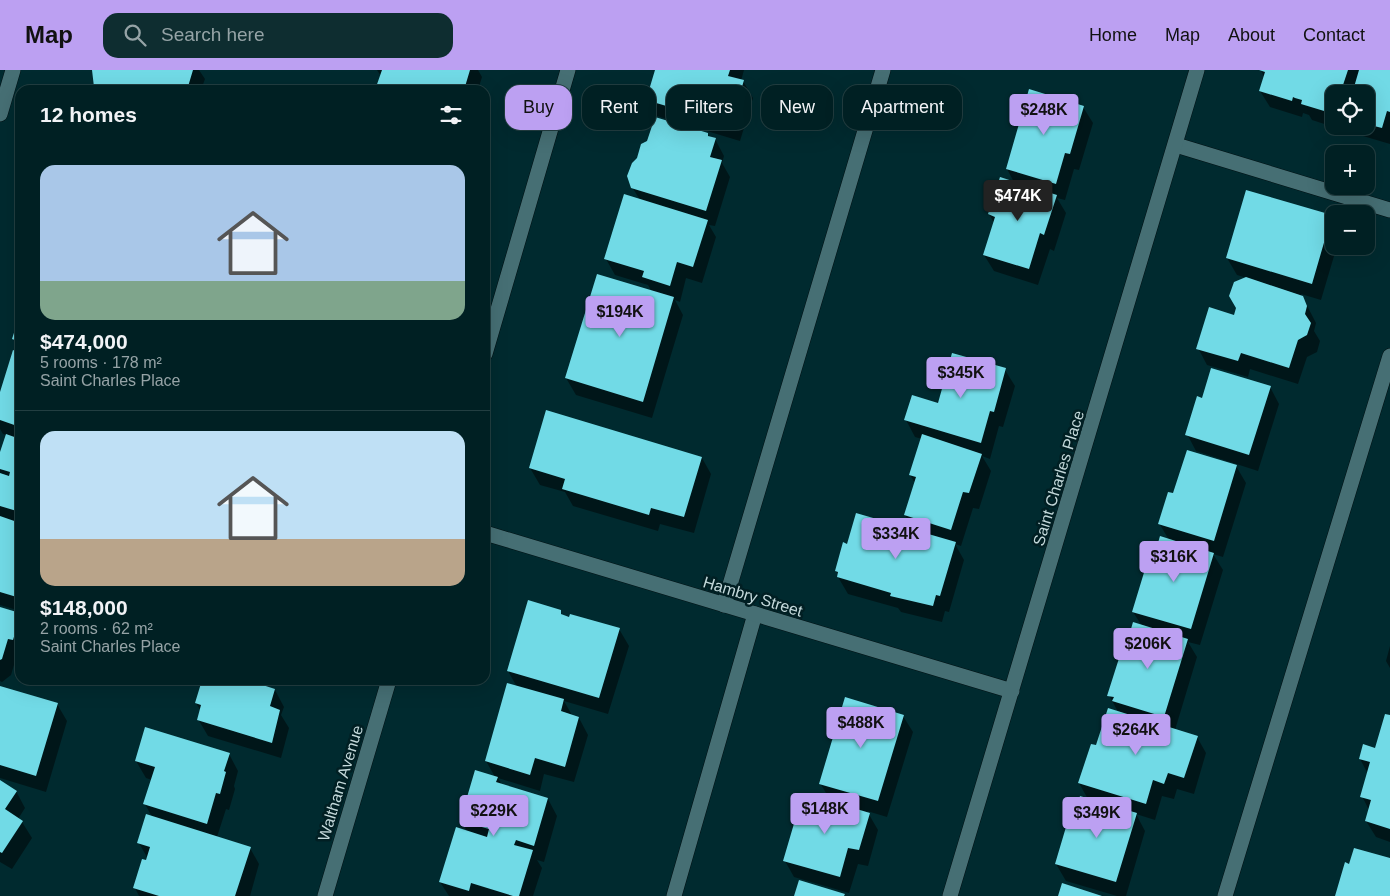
<!DOCTYPE html>
<html lang="en">
<head>
<meta charset="utf-8">
<style>
  :root { --surface:#002023; --page:#0e2d30; --text:#f1f3f6; --muted:#95a3a6; --line:#223e41; --accent:#bca0f2 }
  body { margin:0; font-family:Arial,sans-serif; background:var(--page); color:var(--text); height:100vh; display:flex; flex-direction:column; font-size:19px; white-space:nowrap }
  * { box-sizing:border-box; margin:0 }
  p { font-size:16px; color:var(--muted) }
  .icon { flex:none; width:28px; height:28px; fill:none; stroke:currentColor; stroke-width:2; stroke-linecap:round; stroke-linejoin:round }
  .map { position:relative; flex:1; overflow:hidden }
  .sheet { position:absolute; left:15px; top:15px; width:475px; height:600px; display:flex; flex-direction:column; background:var(--surface); border-radius:15px; box-shadow:0 5px 20px #0002,0 0 0 1px var(--line) }
  .sheet>* { flex:none }
  .hud { position:absolute; left:505px; top:15px; width:475px; height:45px; display:flex; gap:10px }
  .controls { position:absolute; left:1325px; top:15px; display:grid; gap:10px }
  .controls a { display:grid; place-items:center; width:50px; height:50px; border-radius:10px; background:var(--surface); box-shadow:0 5px 20px #0002,0 0 0 1px var(--line); font-size:25px }
  .price { position:absolute; translate:-50% -42px; padding:0 11px; border-radius:5px; background:var(--accent); color:#111; font-size:16px; line-height:32px; filter:drop-shadow(0 1px 2px #0008) }
  .price::after { content:''; position:absolute; left:50%; top:30px; width:15px; height:11px; margin-left:-8px; background:inherit; clip-path:polygon(0 0,100% 0,50% 100%) }
  .price.on { background:#222; color:#fff }
  ul { padding:0; list-style:none }
  li { display:grid; align-content:center; gap:10px; height:265px; padding:0 25px }
  li+li { border-top:1px solid var(--line) }
  li span { display:grid; place-items:center; height:155px; border-radius:15px; color:#555 }
  li>.icon { margin-inline-start:auto }
  span .icon { width:90px; height:90px; fill:#fffc; stroke-width:1 }
  li b { font-size:21px }
  h2 { display:flex; justify-content:space-between; align-items:center; height:60px; padding:0 25px; font-size:21px }
  .chip { padding:0 18px; border-radius:15px; background:var(--surface); box-shadow:0 5px 20px #0002,0 0 0 1px var(--line); font-size:18px; line-height:45px }
  .chip.on { background:var(--accent); color:#111 }
  header { display:flex; align-items:center; gap:30px; box-sizing:border-box; height:70px; padding:0 25px; background:var(--accent); color:#111 }
  header strong { font-size:24px }
  nav { display:flex; gap:28px; margin-inline-start:auto; font-size:18px }
  .search { width:350px; height:45px; background:var(--page); display:flex; align-items:center; gap:12px; box-sizing:border-box; padding:0 18px; border-radius:15px; color:var(--muted); font-size:19px }
  .map>svg:first-child { display:block }
  .shadow { fill:#0007 }
  .building { fill:#71dae6 }
  .lines { fill:none; stroke-linecap:round; stroke-linejoin:round }
  .lane-casing { stroke:#001013; stroke-width:16 }
  .street-casing { stroke:#001013; stroke-width:16 }
  .lane { stroke:#466f74; stroke-width:15 }
  .street { stroke:#466f74; stroke-width:15 }
  .labels { text-anchor:middle; stroke-width:5; stroke-linejoin:round; paint-order:stroke }
  .street-label { font-size:16px; fill:#c3d8da; stroke:#011f23 }
</style>
</head>
<body>
<header>
<strong>Map</strong>
<div class="search"><svg class="icon" aria-label="search" viewBox="0 0 24 24"><circle cx="10" cy="10" r="6"/><path d="M15 15l6 6"/></svg>Search here</div>
<nav><a>Home</a><a>Map</a><a>About</a><a>Contact</a></nav>
</header>
<div class="map">
<svg width="1390" height="826" viewBox="0 0 1390 826">
  <rect width="100%" height="100%" fill="#002a2f"/>
  <path class="shadow" d="M 93,0 L 199,0 L 205,9 L 201,20 L 97,20 L 95,17 Z
    M 377,0 L 478,0 L 482,7 L 478,20 L 377,20 L 381,6 Z
    M 656,0 L 744,0 L 741,11 L 743,11 L 753,28 L 740,71 L 657,46 L 648,30 Z
    M 1261,0 L 1390,0 L 1390,74 L 1363,66 L 1357,56 L 1366,56 L 1366,24 L 1334,24 L 1334,56 L 1345,56 L 1343,60 L 1312,50 L 1309,45 L 1303,43 L 1302,47 L 1270,37 L 1260,21 L 1264,7 Z
    M 1083,37 L 1093,53 L 1079,100 L 1074,99 L 1065,130 L 1057,128 L 1066,143 L 1054,181 L 1050,179 L 1038,215 L 994,201 L 984,185 L 994,153 L 989,144 L 1015,114 L 1007,99 Z
    M 708,64 L 709,67 L 715,69 L 724,86 L 722,93 L 730,107 L 715,156 L 709,155 L 716,167 L 702,213 L 686,208 L 680,232 L 675,230 L 683,245 L 652,348 L 576,325 L 566,308 L 598,206 L 652,222 L 648,215 L 615,205 L 606,189 L 640,130 L 632,117 Z
    M 1332,146 L 1334,149 L 1334,176 L 1337,176 L 1321,230 L 1301,224 L 1316,253 L 1314,261 L 1320,271 L 1317,282 L 1307,287 L 1298,314 L 1250,299 L 1248,307 L 1207,295 L 1198,278 L 1235,246 L 1247,208 L 1237,205 L 1227,188 Z
    M 20,247 L 20,281 L 13,269 Z
    M 20,284 L 20,541 L 0,535 L 0,405 L 1,405 L 0,403 L 0,387 L 7,365 L 3,364 L 0,359 L 0,326 Z
    M 1005,300 L 1015,316 L 1003,357 L 999,356 L 990,389 L 982,386 L 991,401 L 979,439 L 973,438 L 961,476 L 955,474 L 964,490 L 949,542 L 945,541 L 942,552 L 901,542 L 898,538 L 848,524 L 838,507 L 838,505 L 836,501 L 848,475 L 915,462 L 905,445 L 915,413 L 910,405 L 922,369 L 915,367 L 906,350 Z
    M 1270,317 L 1279,334 L 1258,401 L 1196,381 L 1187,364 L 1202,329 Z
    M 702,388 L 711,404 L 694,463 L 660,454 L 658,461 L 573,436 L 565,422 L 540,415 L 530,398 Z
    M 1236,396 L 1246,413 L 1223,487 L 1213,484 L 1223,500 L 1200,575 L 1188,572 L 1197,587 L 1175,660 L 1197,667 L 1206,683 L 1194,724 L 1177,719 L 1174,729 L 1162,726 L 1155,750 L 1136,744 L 1145,761 L 1126,826 L 1117,826 L 1066,811 L 1056,794 L 1071,760 L 1089,731 L 1079,713 L 1097,677 L 1118,642 L 1109,625 L 1125,585 L 1142,556 L 1133,542 L 1151,499 L 1169,470 L 1159,453 L 1174,425 Z
    M 0,538 L 20,544 L 20,585 L 17,585 L 11,605 L 2,612 L 0,611 Z
    M 560,542 L 563,546 L 619,559 L 629,576 L 608,644 L 564,631 L 573,647 L 579,648 L 588,665 L 574,712 L 544,704 L 540,721 L 498,708 L 502,715 L 548,729 L 557,746 L 544,792 L 537,790 L 542,798 L 533,826 L 449,826 L 440,812 L 468,763 L 461,750 L 495,707 L 486,691 L 517,617 L 508,601 Z
    M 1390,576 L 1390,598 L 1386,591 Z
    M 203,610 L 243,610 L 275,620 L 284,637 L 281,645 L 289,658 L 281,688 L 208,666 L 198,649 L 201,641 L 196,633 Z
    M 0,617 L 57,634 L 67,651 L 46,722 L 0,708 Z
    M 903,646 L 913,662 L 887,747 L 867,741 L 878,760 L 868,796 L 858,794 L 849,823 L 794,807 L 785,791 L 832,733 L 820,713 Z
    M 1390,646 L 1390,772 L 1376,767 L 1366,751 L 1369,740 L 1362,726 L 1368,704 L 1360,689 L 1376,679 Z
    M 229,684 L 238,701 L 234,716 L 235,719 L 229,740 L 226,739 L 217,767 L 250,778 L 259,794 L 250,826 L 139,826 L 135,818 L 148,789 L 139,773 L 152,747 L 145,734 L 152,710 L 146,708 L 136,691 Z
    M 0,711 L 16,721 L 25,738 L 18,749 L 22,752 L 32,768 L 12,799 L 0,792 Z"/>
  <path class="building" d="M 92,0 L 193,0 L 187,20 L 97,20 L 98,18 L 94,17 Z
    M 382,0 L 470,0 L 464,20 L 375,20 Z
    M 655,0 L 730,0 L 728,6 L 744,10 L 731,55 L 646,30 Z
    M 1259,0 L 1348,0 L 1340,24 L 1334,24 L 1334,44 L 1301,34 L 1302,30 L 1295,28 L 1293,27 L 1292,31 L 1259,21 L 1265,2 Z
    M 1359,0 L 1390,0 L 1390,42 L 1387,41 L 1382,58 L 1366,54 L 1366,24 L 1352,24 Z
    M 1029,19 L 1084,36 L 1070,84 L 1065,83 L 1056,114 L 1006,99 Z
    M 655,47 L 708,63 L 708,66 L 716,68 L 710,87 L 722,90 L 706,141 L 631,118 L 627,106 L 632,93 L 637,88 L 641,74 L 647,71 Z
    M 1000,107 L 1057,125 L 1044,165 L 1040,163 L 1029,199 L 983,185 L 995,147 L 988,144 Z
    M 1246,120 L 1332,145 L 1312,214 L 1226,188 Z
    M 624,124 L 708,150 L 693,197 L 677,192 L 670,216 L 642,207 L 644,201 L 604,189 Z
    M 597,204 L 674,227 L 643,332 L 565,308 Z
    M 1246,207 L 1303,226 L 1307,236 L 1305,244 L 1311,253 L 1307,265 L 1298,270 L 1289,298 L 1241,283 L 1238,291 L 1196,279 L 1209,237 L 1234,245 L 1236,238 L 1229,226 L 1234,212 Z
    M 20,244 L 20,272 L 12,269 Z
    M 13,280 L 20,283 L 20,357 L 0,350 L 0,322 Z
    M 952,283 L 1006,298 L 994,342 L 990,341 L 981,373 L 904,350 L 912,325 L 938,333 Z
    M 1211,298 L 1271,316 L 1249,385 L 1185,365 L 1197,326 L 1202,328 Z
    M 546,340 L 702,387 L 684,447 L 651,438 L 649,445 L 562,419 L 565,409 L 529,398 Z
    M 6,364 L 20,369 L 20,442 L 0,436 L 0,403 L 9,406 L 10,402 L 0,399 L 0,382 Z
    M 922,364 L 982,384 L 969,423 L 963,422 L 951,460 L 904,445 L 916,407 L 909,405 Z
    M 1187,380 L 1237,395 L 1214,471 L 1158,454 L 1168,422 L 1173,423 Z
    M 856,443 L 956,472 L 940,526 L 936,525 L 933,536 L 890,526 L 891,523 L 837,507 L 838,502 L 835,501 L 843,472 L 847,474 Z
    M 0,446 L 20,453 L 20,528 L 0,522 Z
    M 1160,466 L 1214,483 L 1191,559 L 1132,542 L 1146,496 L 1151,497 Z
    M 528,530 L 561,540 L 561,544 L 569,547 L 570,544 L 620,558 L 599,628 L 507,601 Z
    M 0,537 L 20,543 L 20,547 L 13,570 L 8,569 L 2,589 L 0,590 Z
    M 1133,552 L 1188,569 L 1164,647 L 1112,631 L 1114,627 L 1107,626 L 1121,582 L 1124,583 Z
    M 202,610 L 247,610 L 275,619 L 270,636 L 280,640 L 272,673 L 197,650 L 201,635 L 195,633 Z
    M 507,613 L 564,629 L 561,641 L 579,647 L 565,697 L 535,688 L 530,705 L 485,691 Z
    M 0,616 L 58,633 L 36,706 L 0,695 Z
    M 845,627 L 904,645 L 878,731 L 819,714 Z
    M 1108,638 L 1198,666 L 1184,708 L 1168,703 L 1164,714 L 1153,710 L 1146,734 L 1078,713 L 1091,674 L 1096,675 Z
    M 1385,644 L 1390,645 L 1390,759 L 1365,751 L 1371,730 L 1360,727 L 1370,692 L 1359,689 L 1363,674 L 1375,678 Z
    M 145,657 L 230,683 L 224,701 L 226,702 L 220,724 L 216,723 L 207,754 L 143,734 L 155,697 L 135,691 Z
    M 475,700 L 498,707 L 496,712 L 548,728 L 534,776 L 516,770 L 514,775 L 533,780 L 519,826 L 513,826 L 471,813 L 469,821 L 439,812 L 456,757 L 487,767 L 489,759 L 460,751 Z
    M 0,710 L 17,721 L 5,739 L 23,751 L 2,783 L 0,782 Z
    M 803,723 L 870,743 L 859,780 L 848,778 L 840,807 L 783,791 Z
    M 1080,726 L 1137,743 L 1116,812 L 1055,794 L 1066,757 L 1070,758 Z
    M 146,744 L 251,777 L 235,826 L 159,826 L 133,818 L 142,789 L 146,790 L 150,777 L 137,773 Z
    M 1354,778 L 1390,788 L 1390,826 L 1335,826 L 1345,792 L 1349,794 Z
    M 799,810 L 845,824 L 844,826 L 794,826 Z
    M 1062,813 L 1102,826 L 1058,826 Z"/>
  <g class="lines">
    <defs>
      <path id="lane" d="M 1176,75 L 1390,140
        M 724,535 L 883,0
        M 674,826 L 755,544
        M 1225,826 L 1390,286"/>
      <path id="street" d="M 0,44 L 13,0
        M 485,284 L 568,0
        M 485,463 L 1012,621
        M 325,826 L 389,610
        M 950,826 L 1197,0"/>
    </defs>
    <use href="#lane" class="lane-casing"/>
    <use href="#street" class="street-casing"/>
    <use href="#lane" class="lane"/>
    <use href="#street" class="street"/>
  </g>
  <g class="labels">
    <g class="street-label">
      <text transform="translate(1058 408) rotate(-73)" y="6">Saint Charles Place</text>
      <text transform="translate(753 526) rotate(17)" y="6">Hambry Street</text>
      <text transform="translate(340 713) rotate(-73)" y="6">Waltham Avenue</text>
    </g>
  </g>
</svg>
<div class="controls">
<a><svg class="icon" aria-label="locate" viewBox="0 0 24 24"><circle cx="12" cy="12" r="6"/><path d="M12 2v4M12 18v4M2 12h4M18 12h4"/></svg></a>
<a>+</a>
<a>−</a>
</div>
<b class="price" style="left:1044px;top:66px">$248K</b>
<b class="price on" style="left:1018px;top:152px">$474K</b>
<b class="price" style="left:620px;top:268px">$194K</b>
<b class="price" style="left:961px;top:329px">$345K</b>
<b class="price" style="left:896px;top:490px">$334K</b>
<b class="price" style="left:1174px;top:513px">$316K</b>
<b class="price" style="left:1148px;top:600px">$206K</b>
<b class="price" style="left:861px;top:679px">$488K</b>
<b class="price" style="left:1136px;top:686px">$264K</b>
<b class="price" style="left:825px;top:765px">$148K</b>
<b class="price" style="left:494px;top:767px">$229K</b>
<b class="price" style="left:1097px;top:769px">$349K</b>
<div class="hud">
<a class="chip on">Buy</a>
<a class="chip">Rent</a>
<a class="chip">Filters</a>
<a class="chip">New</a>
<a class="chip">Apartment</a>
</div>
<section class="sheet">
<h2>12 homes<svg class="icon" aria-label="filters" viewBox="0 0 24 24"><path d="M4 7h16M4 17h16"/><circle cx="9" cy="7" r="2"/><circle cx="15" cy="17" r="2"/></svg></h2>
<ul>
<li><span style="background:linear-gradient(#a9c7e8 75%,#7fa58c 0)"><svg class="icon" aria-label="home" viewBox="0 0 24 24"><path d="M3 11l9-7 9 7M6 9v11h12V9"/></svg></span><div><b>$474,000</b><p>5 rooms · 178 m²</p><p>Saint Charles Place</p></div></li>
<li><span style="background:linear-gradient(#bfe0f5 70%,#b9a48a 0)"><svg class="icon" aria-label="home" viewBox="0 0 24 24"><path d="M3 11l9-7 9 7M6 9v11h12V9"/></svg></span><div><b>$148,000</b><p>2 rooms · 62 m²</p><p>Saint Charles Place</p></div></li>
</ul>
</section>
</div>
</body>
</html>
